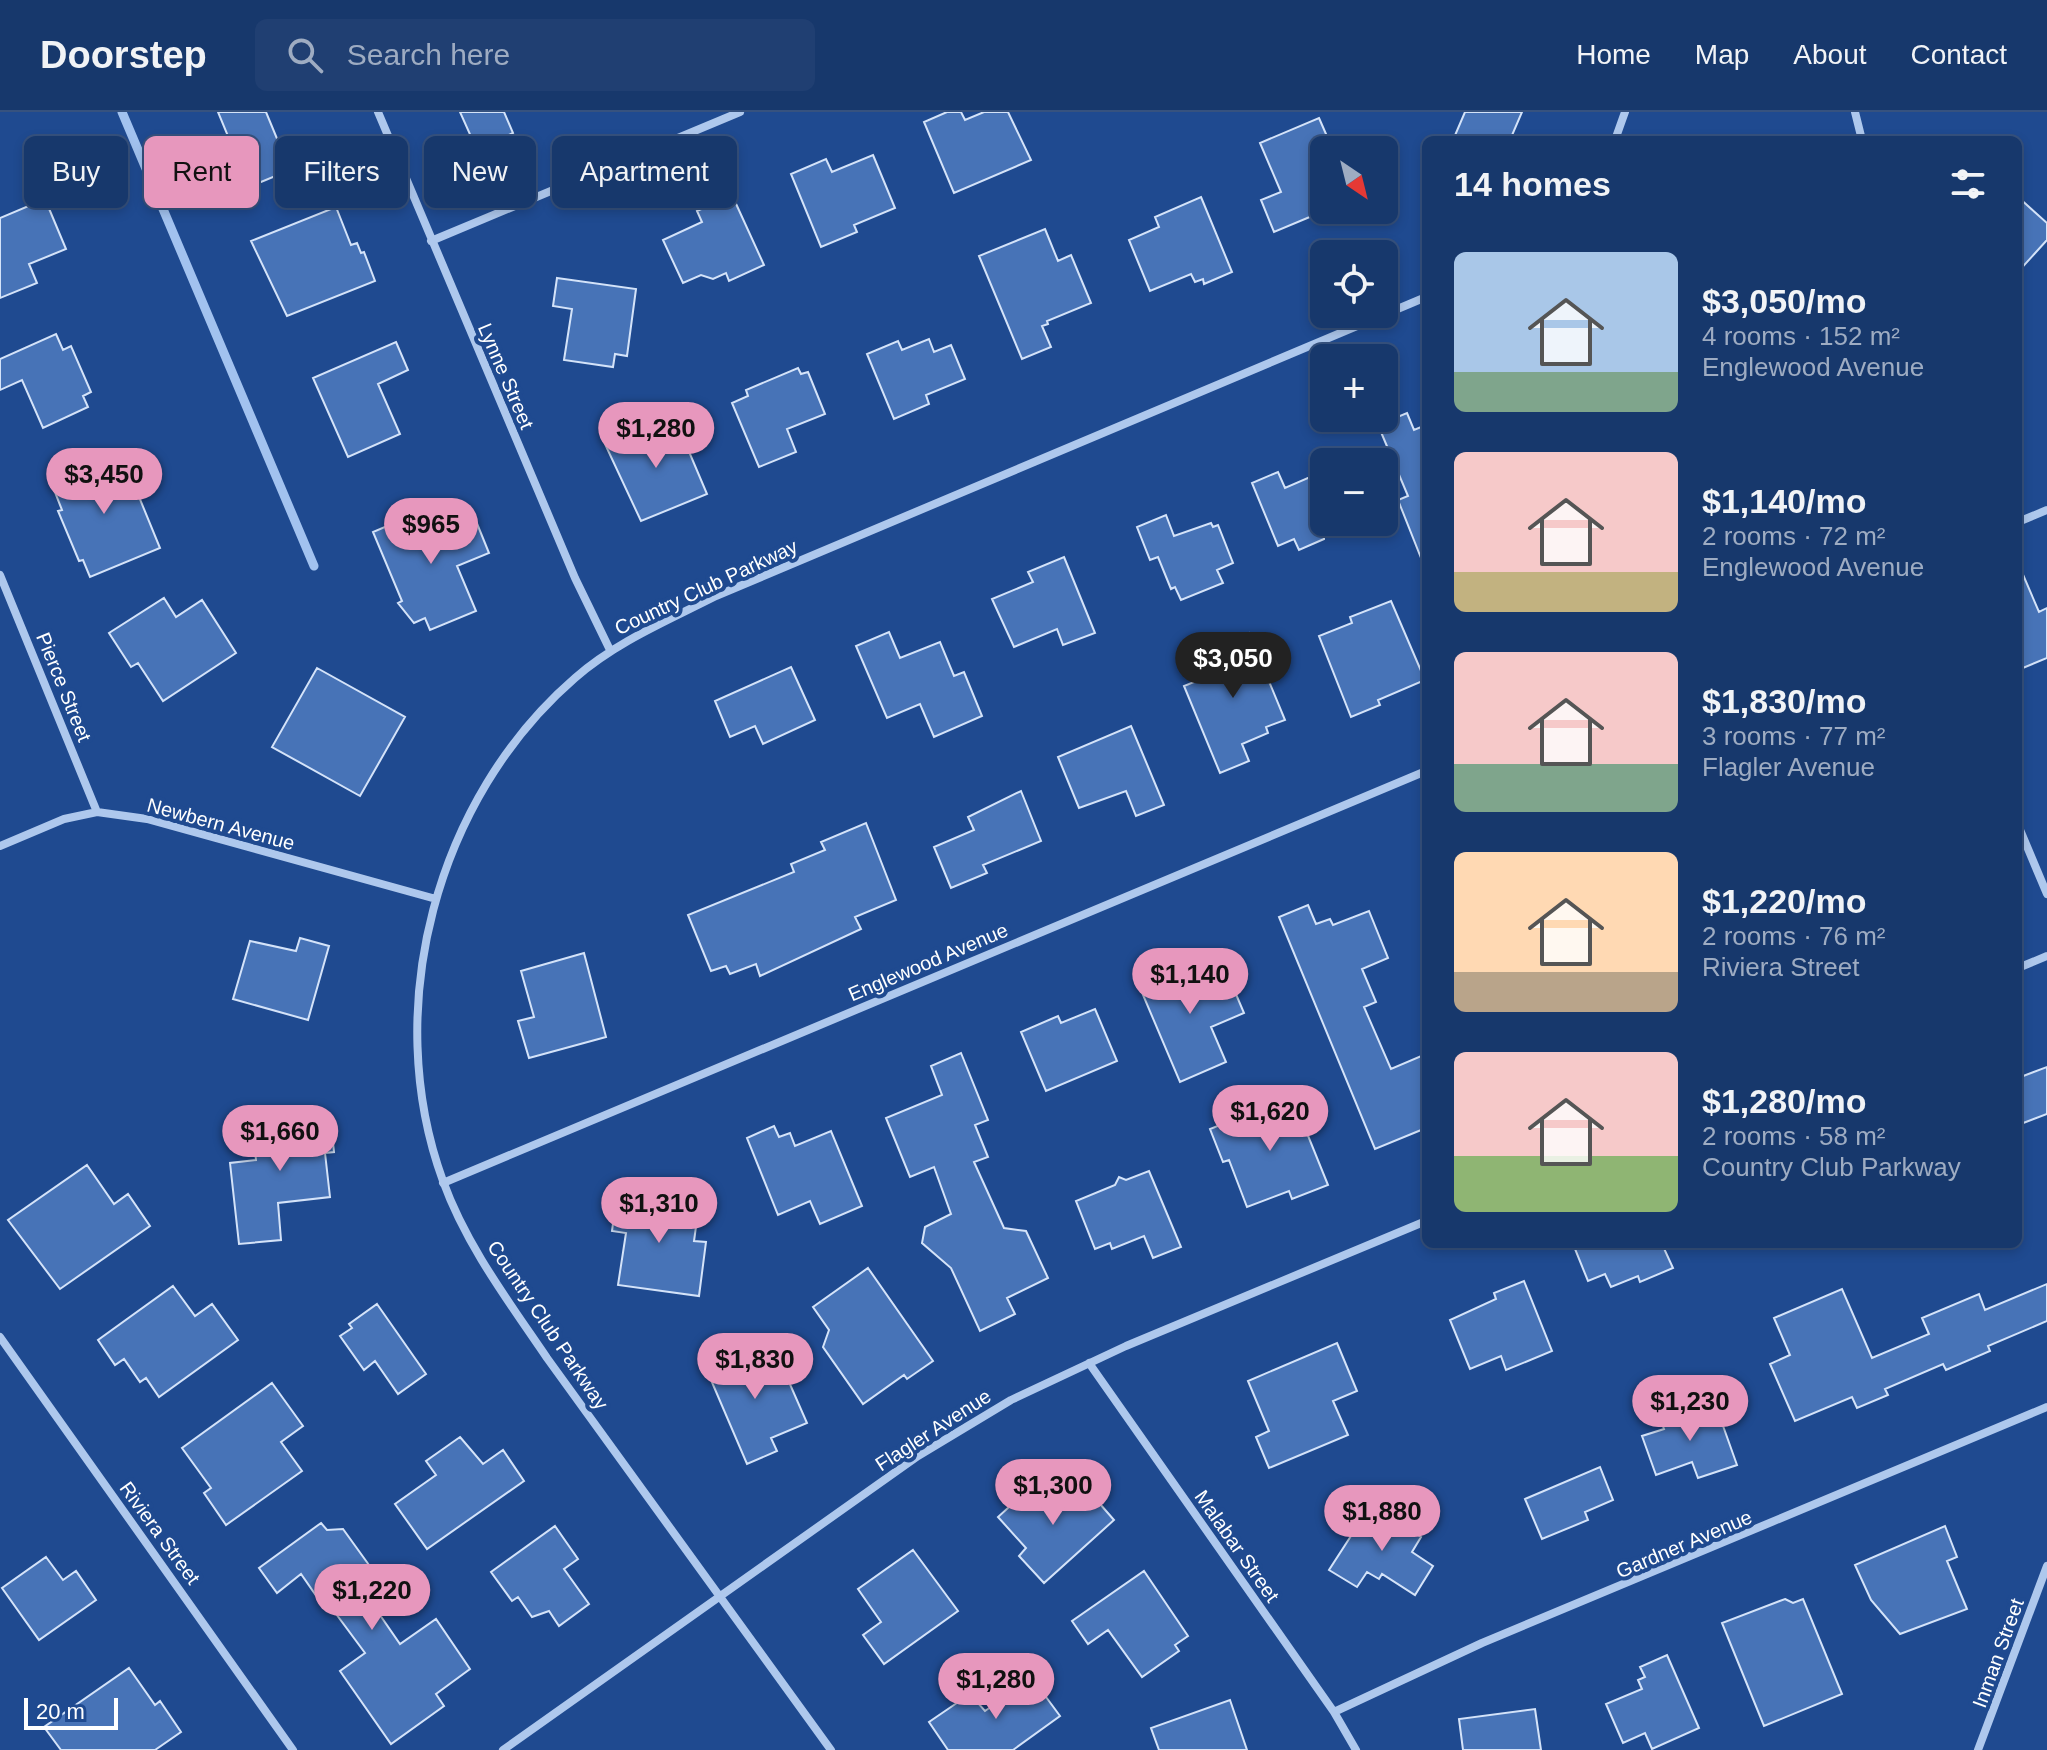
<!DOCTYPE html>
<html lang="en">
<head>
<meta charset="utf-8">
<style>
  :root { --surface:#17386c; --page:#203f72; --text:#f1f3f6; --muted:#9eacc2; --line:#36527f; --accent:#e797bd }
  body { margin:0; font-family:Helvetica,sans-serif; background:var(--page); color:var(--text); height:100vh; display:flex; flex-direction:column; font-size:30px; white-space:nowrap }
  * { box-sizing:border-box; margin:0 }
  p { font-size:26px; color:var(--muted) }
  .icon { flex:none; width:44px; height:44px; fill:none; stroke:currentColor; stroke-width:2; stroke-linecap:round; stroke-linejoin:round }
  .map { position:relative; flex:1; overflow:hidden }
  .drawer { position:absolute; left:1422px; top:24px; width:600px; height:1112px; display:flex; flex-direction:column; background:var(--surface); border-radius:12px; box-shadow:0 4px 12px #0003,0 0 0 2px var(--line) }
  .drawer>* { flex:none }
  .top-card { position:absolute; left:24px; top:24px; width:760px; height:72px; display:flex; gap:16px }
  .needle { width:52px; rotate:145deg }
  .fabs { position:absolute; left:1310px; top:24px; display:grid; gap:16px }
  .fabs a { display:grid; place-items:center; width:88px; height:88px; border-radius:12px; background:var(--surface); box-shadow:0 4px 12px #0003,0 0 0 2px var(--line); font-size:40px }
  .scale { position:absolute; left:24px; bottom:20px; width:94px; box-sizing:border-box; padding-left:8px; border:4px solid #fff; border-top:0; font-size:22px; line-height:28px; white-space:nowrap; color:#fff; -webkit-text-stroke:6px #1f4a90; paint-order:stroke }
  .price { position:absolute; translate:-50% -68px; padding:0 18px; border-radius:28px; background:var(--accent); color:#111; font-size:26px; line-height:52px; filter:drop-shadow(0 2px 4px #0008) }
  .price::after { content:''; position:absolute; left:50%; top:48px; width:24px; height:18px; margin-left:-12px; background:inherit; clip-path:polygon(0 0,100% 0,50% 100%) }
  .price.current { background:#222; color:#fff }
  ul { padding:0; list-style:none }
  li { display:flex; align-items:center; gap:24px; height:200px; padding:0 32px }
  li span { display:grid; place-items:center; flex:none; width:224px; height:160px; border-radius:12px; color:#555 }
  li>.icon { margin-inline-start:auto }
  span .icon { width:96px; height:96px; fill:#fffc; stroke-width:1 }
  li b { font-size:34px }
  h2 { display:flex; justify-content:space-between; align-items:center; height:96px; padding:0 32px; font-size:34px }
  .tag { padding:0 28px; border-radius:12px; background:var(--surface); box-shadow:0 4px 12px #0003,0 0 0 2px var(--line); font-size:28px; line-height:72px }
  .tag.current { background:var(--accent); color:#111 }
  header { display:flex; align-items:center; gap:48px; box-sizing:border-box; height:112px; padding:0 40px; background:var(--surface); border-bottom:2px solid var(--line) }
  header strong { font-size:38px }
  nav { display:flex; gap:44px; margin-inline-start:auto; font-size:28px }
  .search { width:560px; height:72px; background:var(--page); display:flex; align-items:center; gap:20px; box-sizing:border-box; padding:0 28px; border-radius:12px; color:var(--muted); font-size:30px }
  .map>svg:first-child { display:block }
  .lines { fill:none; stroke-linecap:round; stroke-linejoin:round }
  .stream { stroke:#a2c2ef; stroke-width:9 }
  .building { fill:#4773b7; stroke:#d4e3f9; stroke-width:2 }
  .street { stroke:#aec8ed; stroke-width:8 }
  .labels { text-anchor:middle; stroke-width:8; stroke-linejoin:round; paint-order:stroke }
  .street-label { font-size:20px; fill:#fff; stroke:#1f4a90 }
</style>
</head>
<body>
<header>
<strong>Doorstep</strong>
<div class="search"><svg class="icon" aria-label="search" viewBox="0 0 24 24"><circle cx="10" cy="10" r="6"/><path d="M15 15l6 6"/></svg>Search here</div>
<nav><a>Home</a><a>Map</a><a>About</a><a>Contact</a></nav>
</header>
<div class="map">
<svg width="2047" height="1638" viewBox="0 0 2047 1638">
  <rect width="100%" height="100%" fill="#1f4a90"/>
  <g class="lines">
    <path class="stream" d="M 122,0 L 314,454"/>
  </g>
  <path class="building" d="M 218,0 L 266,0 L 290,58 L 249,75 Z
    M 460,0 L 504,0 L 513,21 L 477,38 Z
    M 947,0 L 961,0 L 965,8 L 984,0 L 1008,0 L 1031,48 L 954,81 L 924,10 Z
    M 1465,0 L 1522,0 L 1510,28 L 1453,28 Z
    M 1319,6 L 1333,38 L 1324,38 L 1324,99 L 1274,120 L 1261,88 L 1281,80 L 1260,31 Z
    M 873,43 L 895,96 L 854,113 L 857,120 L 821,135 L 791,62 L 826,47 L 832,60 Z
    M 732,83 L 764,153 L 729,169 L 726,161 L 713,167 L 701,163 L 683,171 L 663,128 L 702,110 L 697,99 Z
    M 1201,85 L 1232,160 L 1204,172 L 1203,167 L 1195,170 L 1191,162 L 1150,179 L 1129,128 L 1159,115 L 1155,105 Z
    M 2018,85 L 2047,111 L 2047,128 L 2018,160 Z
    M 45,87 L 66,137 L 29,152 L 37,171 L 0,186 L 0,106 Z
    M 336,95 L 351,133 L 357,131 L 361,141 L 364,140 L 375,169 L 287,204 L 251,129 Z
    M 1045,117 L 1058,149 L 1071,143 L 1091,191 L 1047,209 L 1048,212 L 1042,214 L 1051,235 L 1022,247 L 979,144 Z
    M 557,166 L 636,177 L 627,244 L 615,242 L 613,255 L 564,248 L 572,197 L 553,194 Z
    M 56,222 L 63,238 L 71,234 L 91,280 L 83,284 L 88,295 L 43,316 L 22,268 L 0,278 L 0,247 Z
    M 929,227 L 934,240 L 951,233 L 965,267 L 926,283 L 929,292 L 894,307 L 867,242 L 898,229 L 902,238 Z
    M 396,230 L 408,258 L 378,272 L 400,322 L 348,345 L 313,266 Z
    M 798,256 L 801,262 L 808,260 L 825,302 L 787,317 L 796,340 L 759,355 L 732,291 L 748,284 L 746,278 Z
    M 1407,301 L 1414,318 L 1426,313 L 1425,456 L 1398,388 L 1408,384 L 1378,313 Z
    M 660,308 L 666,321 L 679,316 L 707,382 L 641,409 L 605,332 Z
    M 121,341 L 160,436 L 90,465 L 83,448 L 79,449 L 58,399 L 62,398 L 51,370 Z
    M 1324,359 L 1324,427 L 1299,438 L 1294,427 L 1278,434 L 1252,371 L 1278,360 L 1285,376 Z
    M 427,397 L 436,418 L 468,405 L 471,412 L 476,409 L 489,441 L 457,454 L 476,499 L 430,518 L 425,506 L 414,511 L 398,491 L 402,489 L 373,420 Z
    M 1166,403 L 1174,424 L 1211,411 L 1213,415 L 1218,413 L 1233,451 L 1217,458 L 1223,471 L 1181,488 L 1175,475 L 1171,477 L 1158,445 L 1150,448 L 1137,415 Z
    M 1064,445 L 1095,521 L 1063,533 L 1057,517 L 1014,535 L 992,487 L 1033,470 L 1028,460 Z
    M 2018,451 L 2039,500 L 2047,496 L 2047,546 L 2018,558 Z
    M 164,486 L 176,505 L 202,488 L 236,541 L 163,589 L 138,551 L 131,555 L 109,521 Z
    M 1391,489 L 1425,568 L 1378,588 L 1380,593 L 1351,605 L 1319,524 L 1352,511 L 1350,505 Z
    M 889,520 L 900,546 L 940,530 L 954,564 L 964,560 L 982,604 L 934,625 L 920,592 L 887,606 L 856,534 Z
    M 1249,521 L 1285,608 L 1266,615 L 1268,621 L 1242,632 L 1249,649 L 1220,661 L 1184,574 L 1204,566 L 1194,543 Z
    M 791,555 L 815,608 L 763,632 L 755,614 L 730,625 L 715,589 Z
    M 317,556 L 405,605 L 360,684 L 272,635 Z
    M 1131,614 L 1164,693 L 1136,704 L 1126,679 L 1079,696 L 1058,645 Z
    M 1021,679 L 1041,729 L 983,753 L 987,761 L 951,776 L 934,735 L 974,718 L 968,705 Z
    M 866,711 L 896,788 L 855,805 L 861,817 L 760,864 L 756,852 L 730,862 L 726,854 L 711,859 L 688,803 L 794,760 L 791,752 L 825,738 L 821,730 Z
    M 1308,793 L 1316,812 L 1330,807 L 1333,813 L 1369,799 L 1388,846 L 1362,857 L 1376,890 L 1364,895 L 1391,957 L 1426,942 L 1426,1016 L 1375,1037 L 1279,805 Z
    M 300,826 L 329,834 L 308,908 L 233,887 L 250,829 L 296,839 Z
    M 584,841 L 606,925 L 529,946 L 518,909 L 534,905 L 521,859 Z
    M 1164,851 L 1171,868 L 1184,863 L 1187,869 L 1224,854 L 1244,901 L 1211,915 L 1226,950 L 1180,970 L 1135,864 Z
    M 1095,897 L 1117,949 L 1046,979 L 1021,920 L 1058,904 L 1061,911 Z
    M 961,941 L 988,1008 L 975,1013 L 988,1045 L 974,1050 L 1004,1116 L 1026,1119 L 1048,1166 L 1007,1186 L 1015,1202 L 980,1219 L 951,1156 L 922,1131 L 925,1115 L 951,1102 L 934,1055 L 910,1065 L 886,1006 L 942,983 L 931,954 Z
    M 2047,955 L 2047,1002 L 2018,1013 L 2018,966 Z
    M 1292,984 L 1328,1073 L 1292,1087 L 1289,1079 L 1247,1095 L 1229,1048 L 1223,1050 L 1210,1017 Z
    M 330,1002 L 334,1040 L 325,1041 L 330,1085 L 278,1091 L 281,1128 L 239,1132 L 230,1051 L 256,1048 L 252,1010 Z
    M 774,1014 L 779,1025 L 790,1021 L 795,1034 L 831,1019 L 862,1094 L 820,1112 L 810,1089 L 778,1103 L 747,1026 Z
    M 87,1053 L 114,1092 L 128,1082 L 150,1114 L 60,1177 L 8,1108 Z
    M 1149,1059 L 1181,1135 L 1153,1146 L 1144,1124 L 1112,1137 L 1110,1131 L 1095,1137 L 1076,1089 L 1115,1073 L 1119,1065 L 1126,1068 Z
    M 617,1082 L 699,1093 L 694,1129 L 706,1130 L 699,1184 L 618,1173 L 626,1121 L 612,1119 Z
    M 1573,1132 L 1662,1132 L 1673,1156 L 1640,1170 L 1638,1164 L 1611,1175 L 1605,1162 L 1588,1169 Z
    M 868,1156 L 933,1249 L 907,1267 L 904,1263 L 863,1292 L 823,1235 L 829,1218 L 813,1195 Z
    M 1524,1169 L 1552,1239 L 1506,1258 L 1501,1244 L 1470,1257 L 1450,1208 L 1496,1187 L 1494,1181 Z
    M 2047,1172 L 2047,1209 L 1988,1234 L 1990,1239 L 1946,1258 L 1943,1252 L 1885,1277 L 1888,1283 L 1857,1296 L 1852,1285 L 1795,1309 L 1770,1252 L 1790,1243 L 1774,1206 L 1842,1177 L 1872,1246 L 1929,1222 L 1922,1206 L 1979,1182 L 1985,1198 Z
    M 173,1174 L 195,1204 L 212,1192 L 238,1228 L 159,1285 L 146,1266 L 140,1270 L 124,1247 L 115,1253 L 98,1228 Z
    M 377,1192 L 426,1262 L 398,1282 L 375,1249 L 364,1258 L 340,1224 L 352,1216 L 349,1212 Z
    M 759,1231 L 770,1258 L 782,1254 L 807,1311 L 771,1326 L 777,1339 L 747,1352 L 705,1254 Z
    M 1337,1231 L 1357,1279 L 1333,1289 L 1348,1323 L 1269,1356 L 1256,1325 L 1269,1319 L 1248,1269 Z
    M 272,1271 L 303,1314 L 281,1330 L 302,1359 L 226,1413 L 204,1381 L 211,1376 L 182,1336 Z
    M 1686,1293 L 1691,1307 L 1717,1297 L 1737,1353 L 1698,1366 L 1692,1350 L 1656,1363 L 1642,1324 L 1664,1317 L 1659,1303 Z
    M 460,1325 L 483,1352 L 503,1338 L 524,1369 L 427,1437 L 395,1392 L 436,1363 L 426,1349 Z
    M 1600,1355 L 1613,1388 L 1585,1400 L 1588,1408 L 1542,1427 L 1525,1387 Z
    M 1042,1365 L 1051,1374 L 1055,1370 L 1079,1397 L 1093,1384 L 1114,1408 L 1044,1471 L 1019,1444 L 1026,1436 L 998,1405 Z
    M 1371,1393 L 1421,1425 L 1412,1440 L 1433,1454 L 1415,1483 L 1382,1462 L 1379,1467 L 1367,1460 L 1357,1475 L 1329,1458 Z
    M 321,1411 L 327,1418 L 343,1417 L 387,1478 L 371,1490 L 400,1532 L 436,1507 L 470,1557 L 436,1582 L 444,1594 L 391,1632 L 340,1559 L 365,1541 L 319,1479 L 315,1482 L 301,1462 L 277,1481 L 259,1456 Z
    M 555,1414 L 578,1447 L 564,1457 L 589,1492 L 559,1514 L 549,1499 L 532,1505 L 518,1485 L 512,1489 L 491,1460 Z
    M 1945,1414 L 1957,1445 L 1947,1449 L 1967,1497 L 1900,1522 L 1871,1488 L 1855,1453 Z
    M 913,1438 L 958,1499 L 884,1552 L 863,1523 L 881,1510 L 858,1477 Z
    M 46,1445 L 63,1468 L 76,1459 L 96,1488 L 39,1528 L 2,1476 Z
    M 1144,1459 L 1188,1524 L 1175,1533 L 1179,1539 L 1142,1565 L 1108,1518 L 1088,1532 L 1072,1509 Z
    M 1785,1487 L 1793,1491 L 1803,1487 L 1842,1582 L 1764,1614 L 1722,1511 Z
    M 1667,1543 L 1699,1616 L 1652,1637 L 1645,1621 L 1623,1631 L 1606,1592 L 1642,1577 L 1638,1568 L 1645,1565 L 1640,1555 Z
    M 129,1556 L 155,1593 L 160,1589 L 181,1620 L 155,1638 L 61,1638 L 44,1615 Z
    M 1032,1566 L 1060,1604 L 1013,1638 L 948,1638 L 929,1610 L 970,1582 L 985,1599 Z
    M 1230,1588 L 1247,1638 L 1159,1638 L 1151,1616 Z
    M 1535,1597 L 1541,1638 L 1463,1638 L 1459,1607 Z"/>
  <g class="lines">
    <path class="street" d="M 378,0 L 575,466 L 610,538
      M 1855,0 L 1862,28
      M 1615,28 L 1625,0
      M 431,129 L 740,0
      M 2018,410 L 2047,398
      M 0,463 L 97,700
      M 2018,713 L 2047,782
      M 0,734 L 64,707 L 97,700 L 147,707 L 436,787
      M 2018,856 L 2047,844
      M 443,1071 L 1426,659
      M 0,1225 L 293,1638
      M 1089,1251 L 1334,1600 L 1356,1638
      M 1334,1600 L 1482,1531 L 2047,1295
      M 503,1638 L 918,1344 L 1011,1288 L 1126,1234 L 1426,1109
      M 831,1638 L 547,1246 C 509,1190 466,1133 443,1069 C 380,897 436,686 575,566 C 616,530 667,509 716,484 L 1426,185
      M 1978,1638 L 2047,1454"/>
  </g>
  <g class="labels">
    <g class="street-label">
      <text transform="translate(506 264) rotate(67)" y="7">Lynne Street</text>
      <text transform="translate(706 475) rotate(-25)" y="7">Country Club Parkway</text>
      <text transform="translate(64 575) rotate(68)" y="7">Pierce Street</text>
      <text transform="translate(221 712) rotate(15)" y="7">Newbern Avenue</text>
      <text transform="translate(928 850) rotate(-23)" y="7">Englewood Avenue</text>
      <text transform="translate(548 1213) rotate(56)" y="7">Country Club Parkway</text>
      <text transform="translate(933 1318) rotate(-33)" y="7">Flagler Avenue</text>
      <text transform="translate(160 1421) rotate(54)" y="7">Riviera Street</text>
      <text transform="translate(1684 1432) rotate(-23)" y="7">Gardner Avenue</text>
      <text transform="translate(1237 1434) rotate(55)" y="7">Malabar Street</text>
      <text transform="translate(1998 1541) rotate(-70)" y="7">Inman Street</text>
    </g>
  </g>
</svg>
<div class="fabs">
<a><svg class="needle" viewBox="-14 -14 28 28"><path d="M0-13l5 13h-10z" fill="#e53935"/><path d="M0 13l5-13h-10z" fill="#9eacc2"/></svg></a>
<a><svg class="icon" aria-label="locate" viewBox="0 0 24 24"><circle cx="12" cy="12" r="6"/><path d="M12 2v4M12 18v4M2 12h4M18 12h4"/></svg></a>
<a>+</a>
<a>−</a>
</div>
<div class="scale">20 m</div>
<b class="price" style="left:656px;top:358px">$1,280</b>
<b class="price" style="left:104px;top:404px">$3,450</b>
<b class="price" style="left:431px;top:454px">$965</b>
<b class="price current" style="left:1233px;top:588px">$3,050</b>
<b class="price" style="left:1190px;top:904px">$1,140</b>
<b class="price" style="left:1270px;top:1041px">$1,620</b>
<b class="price" style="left:280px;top:1061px">$1,660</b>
<b class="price" style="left:659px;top:1133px">$1,310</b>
<b class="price" style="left:755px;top:1289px">$1,830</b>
<b class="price" style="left:1690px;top:1331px">$1,230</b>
<b class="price" style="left:1053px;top:1415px">$1,300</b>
<b class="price" style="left:1382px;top:1441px">$1,880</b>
<b class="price" style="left:372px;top:1520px">$1,220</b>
<b class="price" style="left:996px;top:1609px">$1,280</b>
<div class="top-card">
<a class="tag">Buy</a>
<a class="tag current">Rent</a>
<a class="tag">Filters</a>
<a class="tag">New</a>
<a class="tag">Apartment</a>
</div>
<section class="drawer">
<h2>14 homes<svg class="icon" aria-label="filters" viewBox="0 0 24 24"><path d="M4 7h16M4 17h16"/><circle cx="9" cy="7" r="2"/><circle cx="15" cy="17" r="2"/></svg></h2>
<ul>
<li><span style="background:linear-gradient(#a9c7e8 75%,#7fa58c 0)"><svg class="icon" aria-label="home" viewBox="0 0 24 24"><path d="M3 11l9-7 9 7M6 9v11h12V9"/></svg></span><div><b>$3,050/mo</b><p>4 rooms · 152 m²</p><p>Englewood Avenue</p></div></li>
<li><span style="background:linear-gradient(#f6c9c9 75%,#c2b280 0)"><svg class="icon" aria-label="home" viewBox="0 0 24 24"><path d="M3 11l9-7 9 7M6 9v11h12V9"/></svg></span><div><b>$1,140/mo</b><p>2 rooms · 72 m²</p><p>Englewood Avenue</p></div></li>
<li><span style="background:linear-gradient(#f6c9c9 70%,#7fa58c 0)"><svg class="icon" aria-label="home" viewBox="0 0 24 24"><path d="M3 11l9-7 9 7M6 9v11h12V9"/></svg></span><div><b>$1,830/mo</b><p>3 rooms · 77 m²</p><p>Flagler Avenue</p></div></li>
<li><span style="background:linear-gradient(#ffd9b3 75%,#b9a48a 0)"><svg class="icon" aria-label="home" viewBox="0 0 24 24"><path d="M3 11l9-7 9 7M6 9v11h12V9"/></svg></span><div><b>$1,220/mo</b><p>2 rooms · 76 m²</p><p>Riviera Street</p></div></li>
<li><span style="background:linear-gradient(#f6c9c9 65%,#8fb573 0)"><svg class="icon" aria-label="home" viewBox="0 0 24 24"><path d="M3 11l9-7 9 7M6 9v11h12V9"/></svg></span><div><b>$1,280/mo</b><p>2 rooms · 58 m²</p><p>Country Club Parkway</p></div></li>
</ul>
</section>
</div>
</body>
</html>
